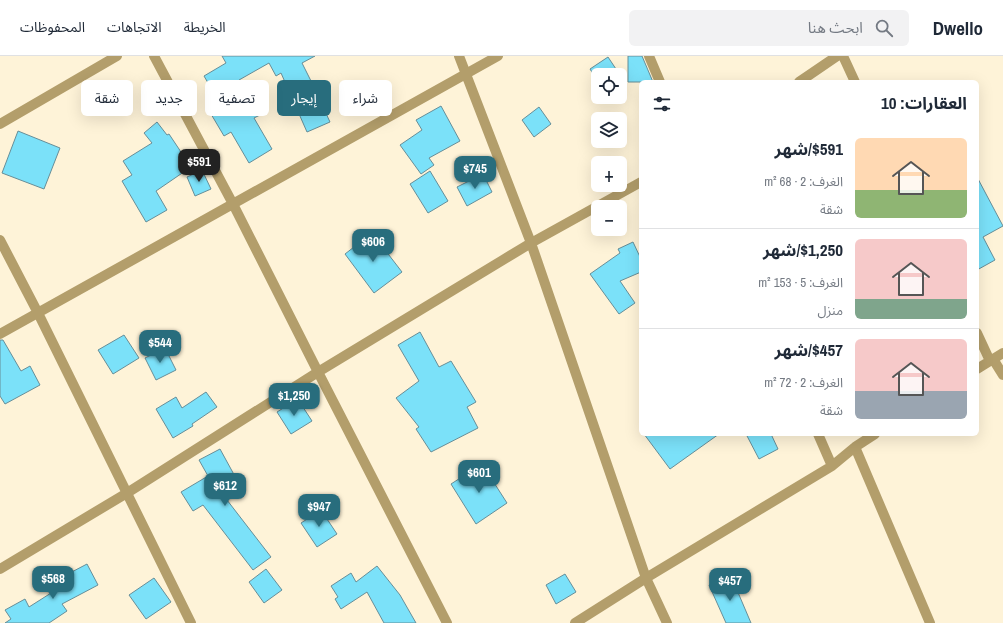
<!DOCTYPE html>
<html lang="ar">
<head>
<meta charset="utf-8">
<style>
  :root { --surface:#fff; --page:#f2f2f3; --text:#1f2937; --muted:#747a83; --line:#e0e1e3; --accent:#286d7d }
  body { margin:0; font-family:"Archivo Narrow","Noto Sans Arabic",sans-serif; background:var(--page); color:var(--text); direction:rtl; height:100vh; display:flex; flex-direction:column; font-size:15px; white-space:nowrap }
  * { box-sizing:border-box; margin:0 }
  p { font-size:13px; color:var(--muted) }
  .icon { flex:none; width:22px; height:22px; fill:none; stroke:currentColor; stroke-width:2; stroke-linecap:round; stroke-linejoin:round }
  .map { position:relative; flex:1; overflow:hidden; direction:ltr }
  .panel { position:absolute; left:639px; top:24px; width:340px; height:356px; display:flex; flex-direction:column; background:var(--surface); border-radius:6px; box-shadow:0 4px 16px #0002; direction:rtl }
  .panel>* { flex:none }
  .top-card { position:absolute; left:12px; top:24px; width:380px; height:36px; direction:rtl; display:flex; gap:8px }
  .controls { position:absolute; left:591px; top:12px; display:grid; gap:8px }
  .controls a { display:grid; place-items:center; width:36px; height:36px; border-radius:6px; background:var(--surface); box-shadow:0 4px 16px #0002; font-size:20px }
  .price { position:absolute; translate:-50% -34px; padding:0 9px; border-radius:8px; background:var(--accent); color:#fff; font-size:13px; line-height:26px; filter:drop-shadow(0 1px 2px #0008) }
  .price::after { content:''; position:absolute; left:50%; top:24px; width:12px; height:9px; margin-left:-6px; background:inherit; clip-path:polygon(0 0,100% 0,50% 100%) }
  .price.current { background:#222; color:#fff }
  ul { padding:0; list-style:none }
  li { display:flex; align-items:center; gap:12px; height:100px; padding:0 12px }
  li+li { border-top:1px solid var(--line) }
  li span { display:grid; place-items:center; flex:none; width:112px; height:80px; border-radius:6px; color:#555 }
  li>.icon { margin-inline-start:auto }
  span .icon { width:48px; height:48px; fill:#fffc; stroke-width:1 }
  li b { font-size:17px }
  h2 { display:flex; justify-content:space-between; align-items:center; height:48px; padding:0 12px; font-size:17px }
  .tag { padding:0 14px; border-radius:6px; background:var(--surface); box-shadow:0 4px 16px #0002; font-size:14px; line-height:36px }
  .tag.current { background:var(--accent); color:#fff }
  header { display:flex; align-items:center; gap:24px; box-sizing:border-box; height:56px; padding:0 20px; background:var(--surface); border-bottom:1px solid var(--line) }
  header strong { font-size:19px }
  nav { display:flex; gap:22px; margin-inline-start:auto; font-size:14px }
  .search { width:280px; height:36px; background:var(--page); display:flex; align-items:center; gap:10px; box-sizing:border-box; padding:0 14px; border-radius:6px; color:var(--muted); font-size:15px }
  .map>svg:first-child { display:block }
  .building { fill:#7be1f9; stroke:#678e98 }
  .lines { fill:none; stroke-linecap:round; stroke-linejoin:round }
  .minor { stroke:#b39e6b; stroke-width:10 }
</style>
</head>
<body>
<header>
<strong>Dwello</strong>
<div class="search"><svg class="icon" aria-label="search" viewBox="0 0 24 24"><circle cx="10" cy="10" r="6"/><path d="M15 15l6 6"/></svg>ابحث هنا</div>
<nav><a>الخريطة</a><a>الاتجاهات</a><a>المحفوظات</a></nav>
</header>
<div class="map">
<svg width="1003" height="567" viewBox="0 0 1003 567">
  <rect width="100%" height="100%" fill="#fef3d8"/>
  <path class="building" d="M 222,0 L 315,0 L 302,7 L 311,25 L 330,66 L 307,76 L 281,17 L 276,20 L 269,7 L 239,24 L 260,59 L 254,62 L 272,93 L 249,107 L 231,76 L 224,80 L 211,58 L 222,51 L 204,20 L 226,7 Z
    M 628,0 L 642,0 L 653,26 L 628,26 Z
    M 608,1 L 620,19 L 598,19 L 598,26 L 590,13 Z
    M 441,50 L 460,85 L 429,102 L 434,109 L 421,118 L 400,89 L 422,74 L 416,64 Z
    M 539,51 L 551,68 L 534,81 L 522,64 Z
    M 157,66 L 167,79 L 169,78 L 191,111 L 156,135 L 167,154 L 146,166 L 122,125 L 132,119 L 123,105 L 152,87 L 144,77 Z
    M 18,75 L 60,92 L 44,133 L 2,117 Z
    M 202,114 L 211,133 L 195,140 L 187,121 Z
    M 430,115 L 448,145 L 428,157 L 410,128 Z
    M 483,118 L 492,136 L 467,150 L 457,131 Z
    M 977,121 L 1003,170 L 983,181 L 995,204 L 977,214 Z
    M 372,177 L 402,216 L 374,237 L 345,198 Z
    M 633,186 L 641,203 L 641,216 L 620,225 L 635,247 L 619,258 L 590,218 L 620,197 L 618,193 Z
    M 420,276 L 439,311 L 451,305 L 476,346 L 467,351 L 478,372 L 431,396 L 416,373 L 419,371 L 396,342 L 419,325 L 398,289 Z
    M 124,279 L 139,302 L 113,318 L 98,294 Z
    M 0,284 L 3,284 L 21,315 L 30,310 L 40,329 L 5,348 L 0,340 Z
    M 165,292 L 176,314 L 156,324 L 145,302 Z
    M 206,336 L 217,351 L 192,368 L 193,370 L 173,382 L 156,353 L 176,341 L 182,352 Z
    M 296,344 L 297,346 L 299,345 L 312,365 L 291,378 L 277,356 Z
    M 644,378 L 719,378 L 670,413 Z
    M 746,378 L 771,378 L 778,393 L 759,403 Z
    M 220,393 L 243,435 L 227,444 L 271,501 L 253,514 L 203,449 L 193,455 L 181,436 L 208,420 L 199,404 Z
    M 482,408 L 507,447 L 476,468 L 451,428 Z
    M 321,454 L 337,478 L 317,491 L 301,467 Z
    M 87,508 L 98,529 L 62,548 L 67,555 L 49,567 L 5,567 L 11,563 L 5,554 L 25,543 L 29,551 L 70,525 L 66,519 Z
    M 377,510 L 400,539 L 416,567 L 384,567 L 367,536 L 341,553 L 335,543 L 338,541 L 331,530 L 351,517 L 356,526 Z
    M 266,513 L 282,534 L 264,547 L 249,526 Z
    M 565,518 L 576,536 L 556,548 L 546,529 Z
    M 731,520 L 751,567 L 726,567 L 709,529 Z
    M 154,522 L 171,546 L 146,563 L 129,539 Z"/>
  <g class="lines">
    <path class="minor" d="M 154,0 L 233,148 L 318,316 L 447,567
      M 459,0 L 531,187 L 646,522 L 667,567
      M 649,0 L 660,26
      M 843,0 L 855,26
      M 799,26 L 837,0
      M 0,68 L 117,0
      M 0,184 L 38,257 L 191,567
      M 977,277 L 990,305
      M 0,278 L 498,0
      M 993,303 L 1003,319
      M 977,313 L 1003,297
      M 818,378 L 832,410
      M 855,391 L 930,567
      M 0,513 L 127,437 L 318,316 L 531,187 L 641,126
      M 575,567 L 646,522 L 832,410 L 855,391 L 875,378"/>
  </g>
</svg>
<div class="controls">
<a><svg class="icon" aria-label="locate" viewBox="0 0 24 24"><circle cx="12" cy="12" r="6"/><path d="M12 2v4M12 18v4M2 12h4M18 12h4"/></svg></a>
<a><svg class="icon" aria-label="layers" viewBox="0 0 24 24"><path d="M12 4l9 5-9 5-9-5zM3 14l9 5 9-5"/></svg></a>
<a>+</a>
<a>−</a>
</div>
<b class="price current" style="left:199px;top:127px">$591</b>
<b class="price" style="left:475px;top:134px">$745</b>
<b class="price" style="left:373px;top:207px">$606</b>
<b class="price" style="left:160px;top:308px">$544</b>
<b class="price" style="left:294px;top:361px">$1,250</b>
<b class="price" style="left:479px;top:438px">$601</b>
<b class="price" style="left:225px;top:451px">$612</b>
<b class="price" style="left:319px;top:472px">$947</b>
<b class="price" style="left:53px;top:544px">$568</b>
<b class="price" style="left:730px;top:546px">$457</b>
<div class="top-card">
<a class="tag">شراء</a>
<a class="tag current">إيجار</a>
<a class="tag">تصفية</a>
<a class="tag">جديد</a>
<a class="tag">شقة</a>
</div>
<section class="panel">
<h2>العقارات: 10<svg class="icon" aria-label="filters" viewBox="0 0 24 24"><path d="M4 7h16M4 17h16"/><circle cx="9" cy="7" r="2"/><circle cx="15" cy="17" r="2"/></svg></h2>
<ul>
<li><span style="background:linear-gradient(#ffd9b3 65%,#8fb573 0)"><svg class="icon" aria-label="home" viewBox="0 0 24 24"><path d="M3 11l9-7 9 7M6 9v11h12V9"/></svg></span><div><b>$591/شهر</b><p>الغرف: 2 · 68 m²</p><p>شقة</p></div></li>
<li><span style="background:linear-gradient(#f6c9c9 75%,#7fa58c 0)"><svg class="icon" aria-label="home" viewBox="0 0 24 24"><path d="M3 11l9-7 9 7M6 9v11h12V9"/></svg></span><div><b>$1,250/شهر</b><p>الغرف: 5 · 153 m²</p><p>منزل</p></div></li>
<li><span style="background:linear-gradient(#f6c9c9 65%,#9aa5b1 0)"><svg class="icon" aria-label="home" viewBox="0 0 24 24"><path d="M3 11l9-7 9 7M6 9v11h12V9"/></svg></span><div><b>$457/شهر</b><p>الغرف: 2 · 72 m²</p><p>شقة</p></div></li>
</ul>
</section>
</div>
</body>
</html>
